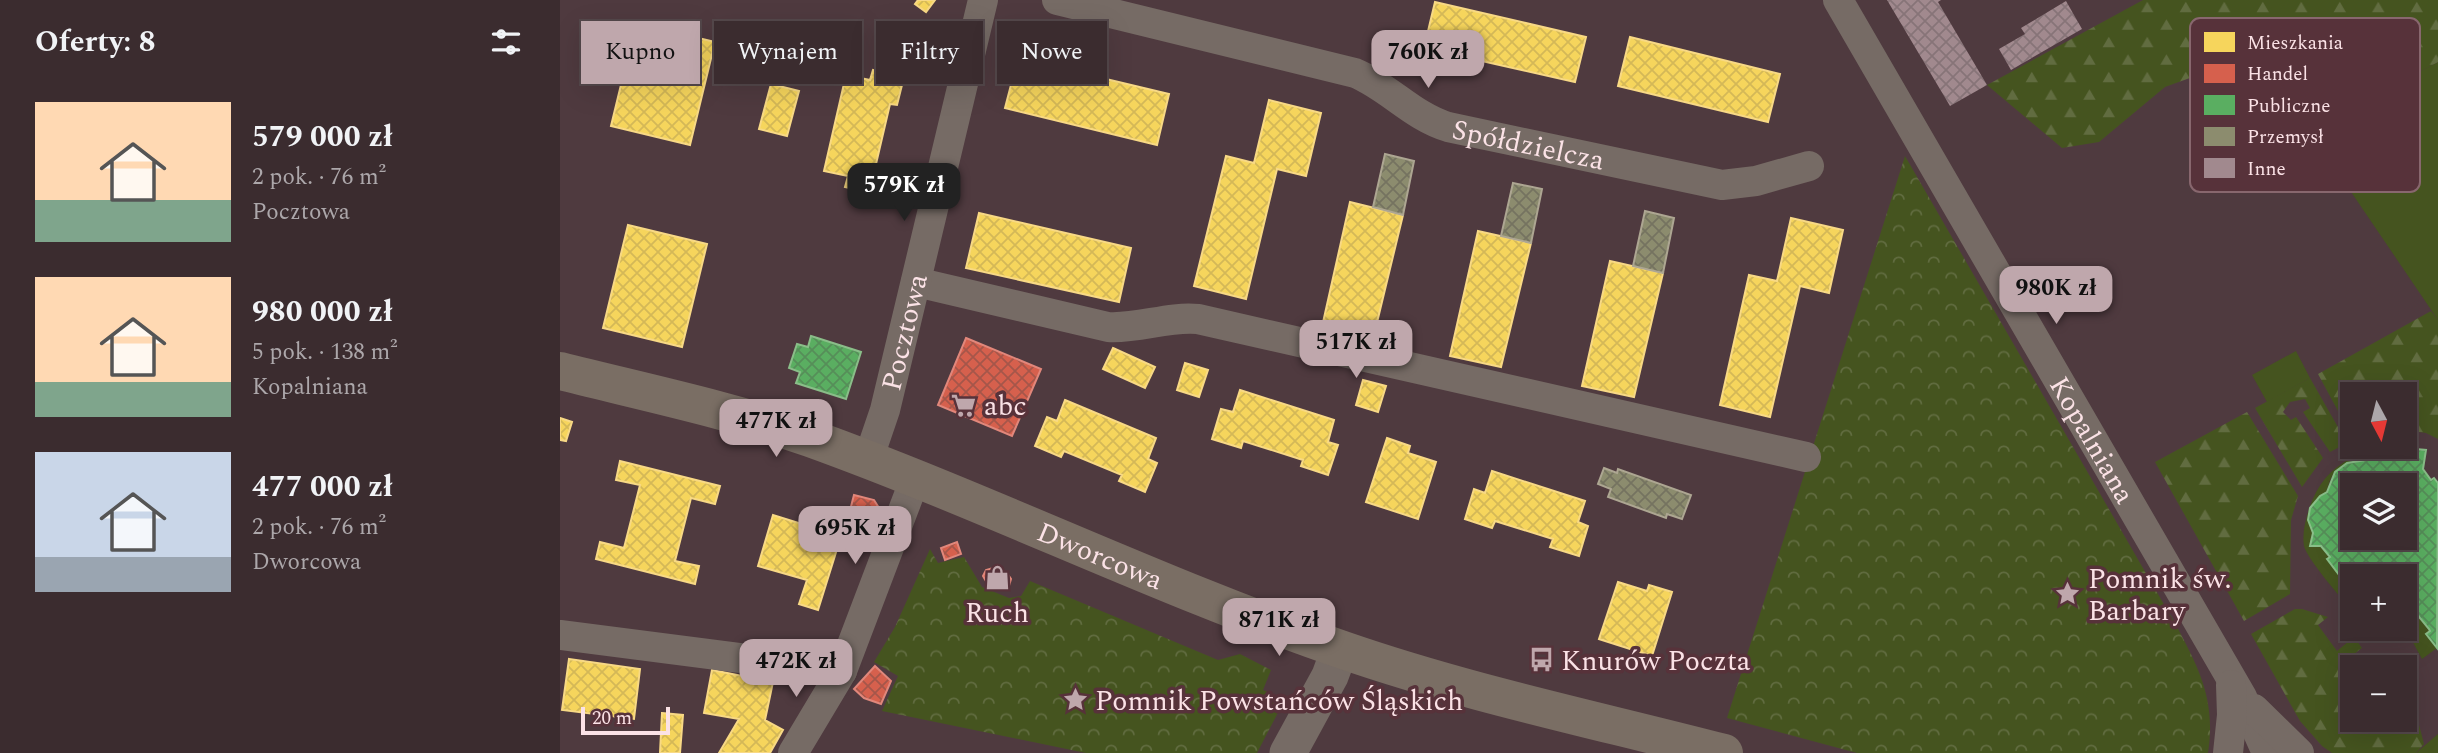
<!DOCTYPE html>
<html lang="pl">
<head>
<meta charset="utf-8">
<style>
  :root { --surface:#3b2c2f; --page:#423437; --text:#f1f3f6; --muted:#aca7aa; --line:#54484b; --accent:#bfa7ac }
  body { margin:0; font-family:Spectral,serif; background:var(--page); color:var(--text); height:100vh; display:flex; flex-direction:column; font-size:26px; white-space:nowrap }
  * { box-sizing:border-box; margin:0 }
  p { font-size:23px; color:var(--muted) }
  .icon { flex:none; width:38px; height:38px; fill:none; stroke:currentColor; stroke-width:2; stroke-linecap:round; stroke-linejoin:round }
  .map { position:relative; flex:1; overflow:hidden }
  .drawer { display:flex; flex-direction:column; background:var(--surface); width:560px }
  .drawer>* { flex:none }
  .banner { position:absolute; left:21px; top:21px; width:665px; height:63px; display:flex; gap:14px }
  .needle { width:46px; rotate:173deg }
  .fabs { position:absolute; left:1780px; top:382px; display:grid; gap:14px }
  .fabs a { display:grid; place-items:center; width:77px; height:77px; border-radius:0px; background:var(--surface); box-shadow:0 7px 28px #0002,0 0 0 2px var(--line); font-size:35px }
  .scale { position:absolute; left:21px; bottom:18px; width:89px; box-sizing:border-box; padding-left:7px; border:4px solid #fbe2e6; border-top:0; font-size:19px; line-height:24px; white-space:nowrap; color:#fbe2e6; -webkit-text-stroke:5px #57323a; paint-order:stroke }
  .price { position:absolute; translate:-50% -60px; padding:0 16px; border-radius:14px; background:var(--accent); color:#111; font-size:23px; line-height:46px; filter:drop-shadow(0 2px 4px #0008) }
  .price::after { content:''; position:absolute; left:50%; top:42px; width:21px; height:16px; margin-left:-10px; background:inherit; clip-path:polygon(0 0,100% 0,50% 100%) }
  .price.on { background:#222; color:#fff }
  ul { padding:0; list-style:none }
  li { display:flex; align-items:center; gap:21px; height:175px; padding:0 35px }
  li span { display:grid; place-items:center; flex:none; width:196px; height:140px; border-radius:0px; color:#555 }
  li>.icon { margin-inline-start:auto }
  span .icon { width:84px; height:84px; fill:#fffc; stroke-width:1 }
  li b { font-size:30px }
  h2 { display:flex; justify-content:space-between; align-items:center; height:84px; padding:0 35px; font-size:30px }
  .pill { padding:0 24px; border-radius:0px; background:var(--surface); box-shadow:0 7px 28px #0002,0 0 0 2px var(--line); font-size:24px; line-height:63px }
  .pill.on { background:var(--accent); color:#111 }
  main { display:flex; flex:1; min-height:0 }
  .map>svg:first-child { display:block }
  .grass { fill:#45541f }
  .forest { fill:url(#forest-firs) }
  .park { fill:url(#park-crowns) }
  .homes { fill:url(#homes-cross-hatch); stroke:#f8d985; stroke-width:2 }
  .shops { fill:url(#shops-cross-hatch); stroke:#e1877b; stroke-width:2 }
  .public { fill:url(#public-cross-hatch); stroke:#8abe89; stroke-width:2; fill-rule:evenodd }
  .industry { fill:url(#industry-cross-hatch); stroke:#ada692; stroke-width:2 }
  .building { fill:url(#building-cross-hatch) }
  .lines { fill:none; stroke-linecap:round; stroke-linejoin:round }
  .minor { stroke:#766b65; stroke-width:30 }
  .tertiary { stroke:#766b65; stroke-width:37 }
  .secondary { stroke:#7a6e64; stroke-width:38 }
  .labels { text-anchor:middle; stroke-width:7; stroke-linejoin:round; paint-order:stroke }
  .street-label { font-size:28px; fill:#fbe2e6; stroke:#57323a }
  .poi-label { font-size:28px; fill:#fbe2e6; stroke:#57323a; text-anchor:start }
  .key { fill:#57323a; stroke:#88676e; stroke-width:2 }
  .key-label { font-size:19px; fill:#fbe2e6 }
</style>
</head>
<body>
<main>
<section class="drawer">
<h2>Oferty: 8<svg class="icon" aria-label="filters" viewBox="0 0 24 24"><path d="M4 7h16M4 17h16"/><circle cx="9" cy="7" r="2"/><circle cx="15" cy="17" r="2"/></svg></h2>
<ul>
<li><span style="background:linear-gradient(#ffd9b3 70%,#7fa58c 0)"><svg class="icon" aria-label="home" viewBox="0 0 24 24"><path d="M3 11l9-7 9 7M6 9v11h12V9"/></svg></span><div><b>579 000 zł</b><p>2 pok. · 76 m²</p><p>Pocztowa</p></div></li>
<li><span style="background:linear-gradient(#ffd9b3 75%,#7fa58c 0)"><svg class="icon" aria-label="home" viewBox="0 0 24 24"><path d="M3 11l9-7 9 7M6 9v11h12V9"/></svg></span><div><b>980 000 zł</b><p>5 pok. · 138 m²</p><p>Kopalniana</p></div></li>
<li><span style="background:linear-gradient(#c9d6e8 75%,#9aa5b1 0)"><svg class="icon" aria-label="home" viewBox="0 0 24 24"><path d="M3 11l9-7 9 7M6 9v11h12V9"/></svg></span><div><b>477 000 zł</b><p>2 pok. · 76 m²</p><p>Dworcowa</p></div></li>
</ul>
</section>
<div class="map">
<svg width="1878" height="753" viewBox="0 0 1878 753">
  <defs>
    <pattern id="forest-firs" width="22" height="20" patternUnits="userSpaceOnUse" patternTransform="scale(1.75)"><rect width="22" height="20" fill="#45541f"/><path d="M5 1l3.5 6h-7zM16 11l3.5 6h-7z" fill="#616c40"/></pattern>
    <pattern id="park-crowns" width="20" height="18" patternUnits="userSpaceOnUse" patternTransform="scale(1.75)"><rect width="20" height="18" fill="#45541f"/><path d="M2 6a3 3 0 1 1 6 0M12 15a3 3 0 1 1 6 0" fill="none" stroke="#616c40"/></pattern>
    <pattern id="homes-cross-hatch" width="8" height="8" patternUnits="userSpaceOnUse" patternTransform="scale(1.75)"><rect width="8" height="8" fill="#f6d55c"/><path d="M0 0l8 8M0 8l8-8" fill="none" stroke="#d4b857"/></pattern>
    <pattern id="shops-cross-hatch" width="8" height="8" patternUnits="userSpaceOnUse" patternTransform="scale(1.75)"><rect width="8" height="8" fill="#d6604d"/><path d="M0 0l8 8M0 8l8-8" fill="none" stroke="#a5564a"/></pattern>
    <pattern id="public-cross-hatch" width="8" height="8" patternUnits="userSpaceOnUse" patternTransform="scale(1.75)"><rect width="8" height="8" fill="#5aae61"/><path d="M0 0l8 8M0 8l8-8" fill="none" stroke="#568e59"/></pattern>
    <pattern id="industry-cross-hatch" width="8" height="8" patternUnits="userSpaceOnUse" patternTransform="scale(1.75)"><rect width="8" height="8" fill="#8c8c6e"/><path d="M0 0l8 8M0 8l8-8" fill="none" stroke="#757360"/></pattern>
    <pattern id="building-cross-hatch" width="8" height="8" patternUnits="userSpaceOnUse" patternTransform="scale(1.75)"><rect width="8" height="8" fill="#a1898e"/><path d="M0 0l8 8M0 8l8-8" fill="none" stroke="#877478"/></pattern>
  </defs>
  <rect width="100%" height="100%" fill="#4f3a3f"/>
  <path class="grass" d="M 1878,62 L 1878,320 L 1749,130 Z
    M 1736,351 L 1750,378 L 1707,402 L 1692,375 Z
    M 1856,446 L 1852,458 C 1841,450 1828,445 1815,453 C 1812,455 1810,459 1806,460 C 1802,461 1798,459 1795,460 C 1778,464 1769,476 1767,492 L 1760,496 L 1750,508 L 1748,520 L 1753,533 L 1750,545 L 1761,546 L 1792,592 L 1792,611 C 1782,599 1747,559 1744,546 C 1742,534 1745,521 1749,509 C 1766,458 1806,447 1856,446 Z
    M 1856,613 L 1869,629 L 1870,631 L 1866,635 L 1877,648 L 1862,659 L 1849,635 L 1849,615 Z
    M 1878,734 L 1878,753 L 1856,753 Z"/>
  <path class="forest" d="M 1583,0 L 1878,0 L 1878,62 L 1749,130 L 1674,62 L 1605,87 L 1539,142 L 1502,148 L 1427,85 Z
    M 1871,311 L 1878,320 L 1878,439 L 1866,433 L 1845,430 L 1844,394 L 1792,394 L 1792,437 L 1758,374 Z
    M 1750,378 L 1787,443 L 1770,452 L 1743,412 L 1750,408 L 1745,399 L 1730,402 L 1723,412 L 1731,420 L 1736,417 L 1763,458 L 1742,487 L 1695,408 Z
    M 1687,412 L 1738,496 L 1731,520 L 1730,594 L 1684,621 L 1595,462 Z
    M 1735,609 L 1742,609 L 1768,617 L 1758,625 L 1777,651 L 1794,637 L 1802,648 L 1785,661 L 1792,671 L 1792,719 L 1829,719 L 1835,726 L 1852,713 L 1858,721 L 1864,744 L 1856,753 L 1772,753 L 1762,746 L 1740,721 L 1691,634 Z"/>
  <path class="park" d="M 1345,156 L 1617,627 C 1640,670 1656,702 1648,753 L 1297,753 L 1167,718 Z
    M 370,549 L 378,563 L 404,557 L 422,587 L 449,598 L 461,596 L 470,581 L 658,660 L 680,654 L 711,670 L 703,690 L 725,699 L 697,753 L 526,753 L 322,711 L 338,676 L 314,662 L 335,627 Z"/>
  <path class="homes" d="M 358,0 L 375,0 L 366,12 L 355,4 Z
    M 875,2 L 1026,37 L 1015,82 L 864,48 Z
    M 76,23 L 155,42 L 130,145 L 51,126 Z
    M 1070,37 L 1220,74 L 1208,122 L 1058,86 Z
    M 458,58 L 609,94 L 597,145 L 445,108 Z
    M 313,70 L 344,77 L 337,105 L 330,104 L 316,164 L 322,166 L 316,194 L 285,187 L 288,176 L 264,171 L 286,75 L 310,80 Z
    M 211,84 L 239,91 L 227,136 L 199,129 Z
    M 709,100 L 761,113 L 746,176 L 717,169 L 686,299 L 634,286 L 666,156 L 694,163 Z
    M 790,202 L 843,215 L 813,339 L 762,327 Z
    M 419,213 L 571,248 L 559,302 L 406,268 Z
    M 1231,218 L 1283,230 L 1269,293 L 1240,286 L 1210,417 L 1160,405 L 1189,275 L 1217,281 Z
    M 68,225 L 147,244 L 122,347 L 43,328 Z
    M 918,231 L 971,243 L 941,367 L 890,356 Z
    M 1050,261 L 1103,273 L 1074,397 L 1022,386 Z
    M 553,348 L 595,367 L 585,388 L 543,369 Z
    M 625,363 L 648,370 L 639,397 L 617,390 Z
    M 803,380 L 826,386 L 818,412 L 796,405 Z
    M 680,390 L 774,420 L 768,442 L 778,445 L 768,475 L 741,466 L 743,460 L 683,441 L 681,448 L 652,439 L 661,409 L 673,412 Z
    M 505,400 L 596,438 L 588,459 L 597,463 L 585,492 L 559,481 L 562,475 L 504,451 L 501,457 L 475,446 L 487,417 L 497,421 Z
    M 0,418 L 12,422 L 6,441 L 0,440 Z
    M 827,438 L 850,446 L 848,453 L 876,462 L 858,519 L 806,502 Z
    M 60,461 L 160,486 L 155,504 L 131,498 L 115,561 L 139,566 L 135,584 L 36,559 L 40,542 L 64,548 L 80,485 L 56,480 Z
    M 932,471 L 1025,501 L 1018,522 L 1028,526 L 1019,556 L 990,547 L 993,539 L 935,521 L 932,528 L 905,519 L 914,489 L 925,493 Z
    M 268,508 L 288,514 L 258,610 L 239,604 L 247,580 L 198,566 L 213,515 L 261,530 Z
    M 1058,582 L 1087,591 L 1089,585 L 1112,592 L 1092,656 L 1039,639 Z
    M 9,659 L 80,669 L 74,719 L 2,710 Z
    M 152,670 L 213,682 L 205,720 L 223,730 L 210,753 L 159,753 L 179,719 L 144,713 Z
    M 102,713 L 123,715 L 120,753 L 100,753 Z"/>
  <path class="shops" d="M 406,338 L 481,369 L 452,436 L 378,405 Z
    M 294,495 L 314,500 L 319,508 L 309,547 L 282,541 Z
    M 397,542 L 401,554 L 385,560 L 381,548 Z
    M 433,568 L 447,573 L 451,579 L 449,586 L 441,588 L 427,583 L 423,576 L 426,570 Z
    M 315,666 L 331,681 L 321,704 L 304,698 L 294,689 Z"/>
  <path class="public" d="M 251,336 L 301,352 L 286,399 L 236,383 L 240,372 L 229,368 L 237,344 L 248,347 Z
    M 1830,449 L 1842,451 L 1852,458 L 1856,449 L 1866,450 L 1863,469 L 1871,480 L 1874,478 L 1878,483 L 1877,648 L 1866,634 L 1870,631 L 1869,629 L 1856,613 L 1844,616 L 1844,576 L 1792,576 L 1792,592 L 1767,559 L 1770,557 L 1761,546 L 1750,546 L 1753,533 L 1748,520 L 1750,508 L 1760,496 L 1767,492 L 1775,472 L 1787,463 L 1806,460 L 1816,452 ZM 1792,485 L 1844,485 L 1844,537 L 1792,537 Z"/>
  <path class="industry" d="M 825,154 L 854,161 L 843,215 L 813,207 Z
    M 953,183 L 982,189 L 971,243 L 941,236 Z
    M 1085,211 L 1114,218 L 1103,273 L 1073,266 Z
    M 1044,468 L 1057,473 L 1058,469 L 1131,495 L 1122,519 L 1107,514 L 1106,518 L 1048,497 L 1051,489 L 1038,484 Z"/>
  <path class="building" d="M 1327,0 L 1381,0 L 1378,2 L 1427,85 L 1390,106 Z
    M 1506,1 L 1522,29 L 1451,70 L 1439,49 L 1465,34 L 1461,28 Z"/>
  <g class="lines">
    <g class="minor">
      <path id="s1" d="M 497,0 L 795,73 C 829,87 852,116 888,127 L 1162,185 L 1196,181 L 1249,166"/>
      <path id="s2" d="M 1278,0 L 1682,697 L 1707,753"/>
      <path d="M 356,282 L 548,327 C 578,329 608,316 638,319 L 1246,457"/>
      <path id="s3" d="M 308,460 L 325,410 L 423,0"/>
      <path d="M 0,635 L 282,671"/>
      <path d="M 1694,709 L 1739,753"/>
      <path d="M 233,753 L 282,671 L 355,479"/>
      <path d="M 1668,753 L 1672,715 L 1671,685"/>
    </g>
    <path class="tertiary" d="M 728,753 L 770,676 L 780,649"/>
    <path class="secondary" id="s4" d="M 0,371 C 83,392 170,410 250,438 C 430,503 602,588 783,650 C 907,693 1037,720 1164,753"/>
  </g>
  <defs>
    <symbol id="supermarket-bare" viewBox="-9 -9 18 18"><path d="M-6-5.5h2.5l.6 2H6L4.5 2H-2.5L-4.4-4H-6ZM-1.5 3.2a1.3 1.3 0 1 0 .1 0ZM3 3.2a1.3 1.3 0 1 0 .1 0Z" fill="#bfa7ac" stroke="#57323a" stroke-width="2.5" paint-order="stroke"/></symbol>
    <symbol id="shop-bare" viewBox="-9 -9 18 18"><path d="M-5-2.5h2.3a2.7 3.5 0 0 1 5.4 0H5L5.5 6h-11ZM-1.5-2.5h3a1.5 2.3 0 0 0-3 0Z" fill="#bfa7ac" stroke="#57323a" stroke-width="2.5" paint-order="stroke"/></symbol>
    <symbol id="sight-bare" viewBox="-9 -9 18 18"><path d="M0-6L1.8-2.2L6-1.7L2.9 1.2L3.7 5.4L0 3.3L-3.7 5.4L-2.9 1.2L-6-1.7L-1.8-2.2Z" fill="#bfa7ac" stroke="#57323a" stroke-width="2.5" paint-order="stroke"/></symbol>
    <symbol id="bus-bare" viewBox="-9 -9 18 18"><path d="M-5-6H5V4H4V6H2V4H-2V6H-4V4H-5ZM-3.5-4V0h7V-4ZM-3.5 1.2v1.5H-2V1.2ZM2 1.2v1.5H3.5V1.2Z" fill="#bfa7ac" stroke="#57323a" stroke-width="2.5" paint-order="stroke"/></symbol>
  </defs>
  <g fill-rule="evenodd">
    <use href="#supermarket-bare" x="386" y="388" width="35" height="35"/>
    <use href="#shop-bare" x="420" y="560" width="35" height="35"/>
    <use href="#sight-bare" x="1490" y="576" width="35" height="35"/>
    <use href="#bus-bare" x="964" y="642" width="35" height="35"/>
    <use href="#sight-bare" x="498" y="682" width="35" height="35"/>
  </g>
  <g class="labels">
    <g class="street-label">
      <text dy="10" stroke="none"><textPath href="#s1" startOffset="497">Spółdzielcza</textPath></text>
      <text dy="10" stroke="none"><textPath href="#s3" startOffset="133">Pocztowa</textPath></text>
      <text dy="10" stroke="none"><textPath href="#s2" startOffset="508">Kopalniana</textPath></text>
      <text dy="10" stroke="none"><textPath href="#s4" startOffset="572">Dworcowa</textPath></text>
    </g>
    <g class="poi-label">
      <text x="424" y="415">abc</text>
      <text x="1528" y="588">Pomnik św.<tspan x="1528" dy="32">Barbary</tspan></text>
      <text x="437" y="622" text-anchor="middle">Ruch</text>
      <text x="1001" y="670">Knurów Poczta</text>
      <text x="535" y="710">Pomnik Powstańców Śląskich</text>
    </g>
  </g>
  <rect x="1630" y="18" width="230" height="174" rx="10" class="key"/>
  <rect x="1644" y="32" width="31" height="20" fill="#f6d55c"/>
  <rect x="1644" y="64" width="31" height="19" fill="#d6604d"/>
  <rect x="1644" y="95" width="31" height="20" fill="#5aae61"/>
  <rect x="1644" y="127" width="31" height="19" fill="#8c8c6e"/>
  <rect x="1644" y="158" width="31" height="20" fill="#a1898e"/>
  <g class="key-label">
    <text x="1687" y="49">Mieszkania</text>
    <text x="1687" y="80">Handel</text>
    <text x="1687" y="112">Publiczne</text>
    <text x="1687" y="143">Przemysł</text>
    <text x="1687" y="175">Inne</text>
  </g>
</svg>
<div class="fabs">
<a><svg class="needle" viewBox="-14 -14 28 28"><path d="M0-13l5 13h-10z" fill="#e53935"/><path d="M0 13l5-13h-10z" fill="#aca7aa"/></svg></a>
<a><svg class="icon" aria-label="layers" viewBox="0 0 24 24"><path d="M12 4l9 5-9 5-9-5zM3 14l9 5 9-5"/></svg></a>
<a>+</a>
<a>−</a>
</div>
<div class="scale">20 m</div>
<b class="price" style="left:868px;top:90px">760K zł</b>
<b class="price on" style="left:344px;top:223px">579K zł</b>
<b class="price" style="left:1496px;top:326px">980K zł</b>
<b class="price" style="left:796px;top:380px">517K zł</b>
<b class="price" style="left:216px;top:459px">477K zł</b>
<b class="price" style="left:295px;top:566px">695K zł</b>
<b class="price" style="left:719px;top:658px">871K zł</b>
<b class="price" style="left:236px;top:699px">472K zł</b>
<div class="banner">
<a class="pill on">Kupno</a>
<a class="pill">Wynajem</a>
<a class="pill">Filtry</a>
<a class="pill">Nowe</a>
</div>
</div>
</main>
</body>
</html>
